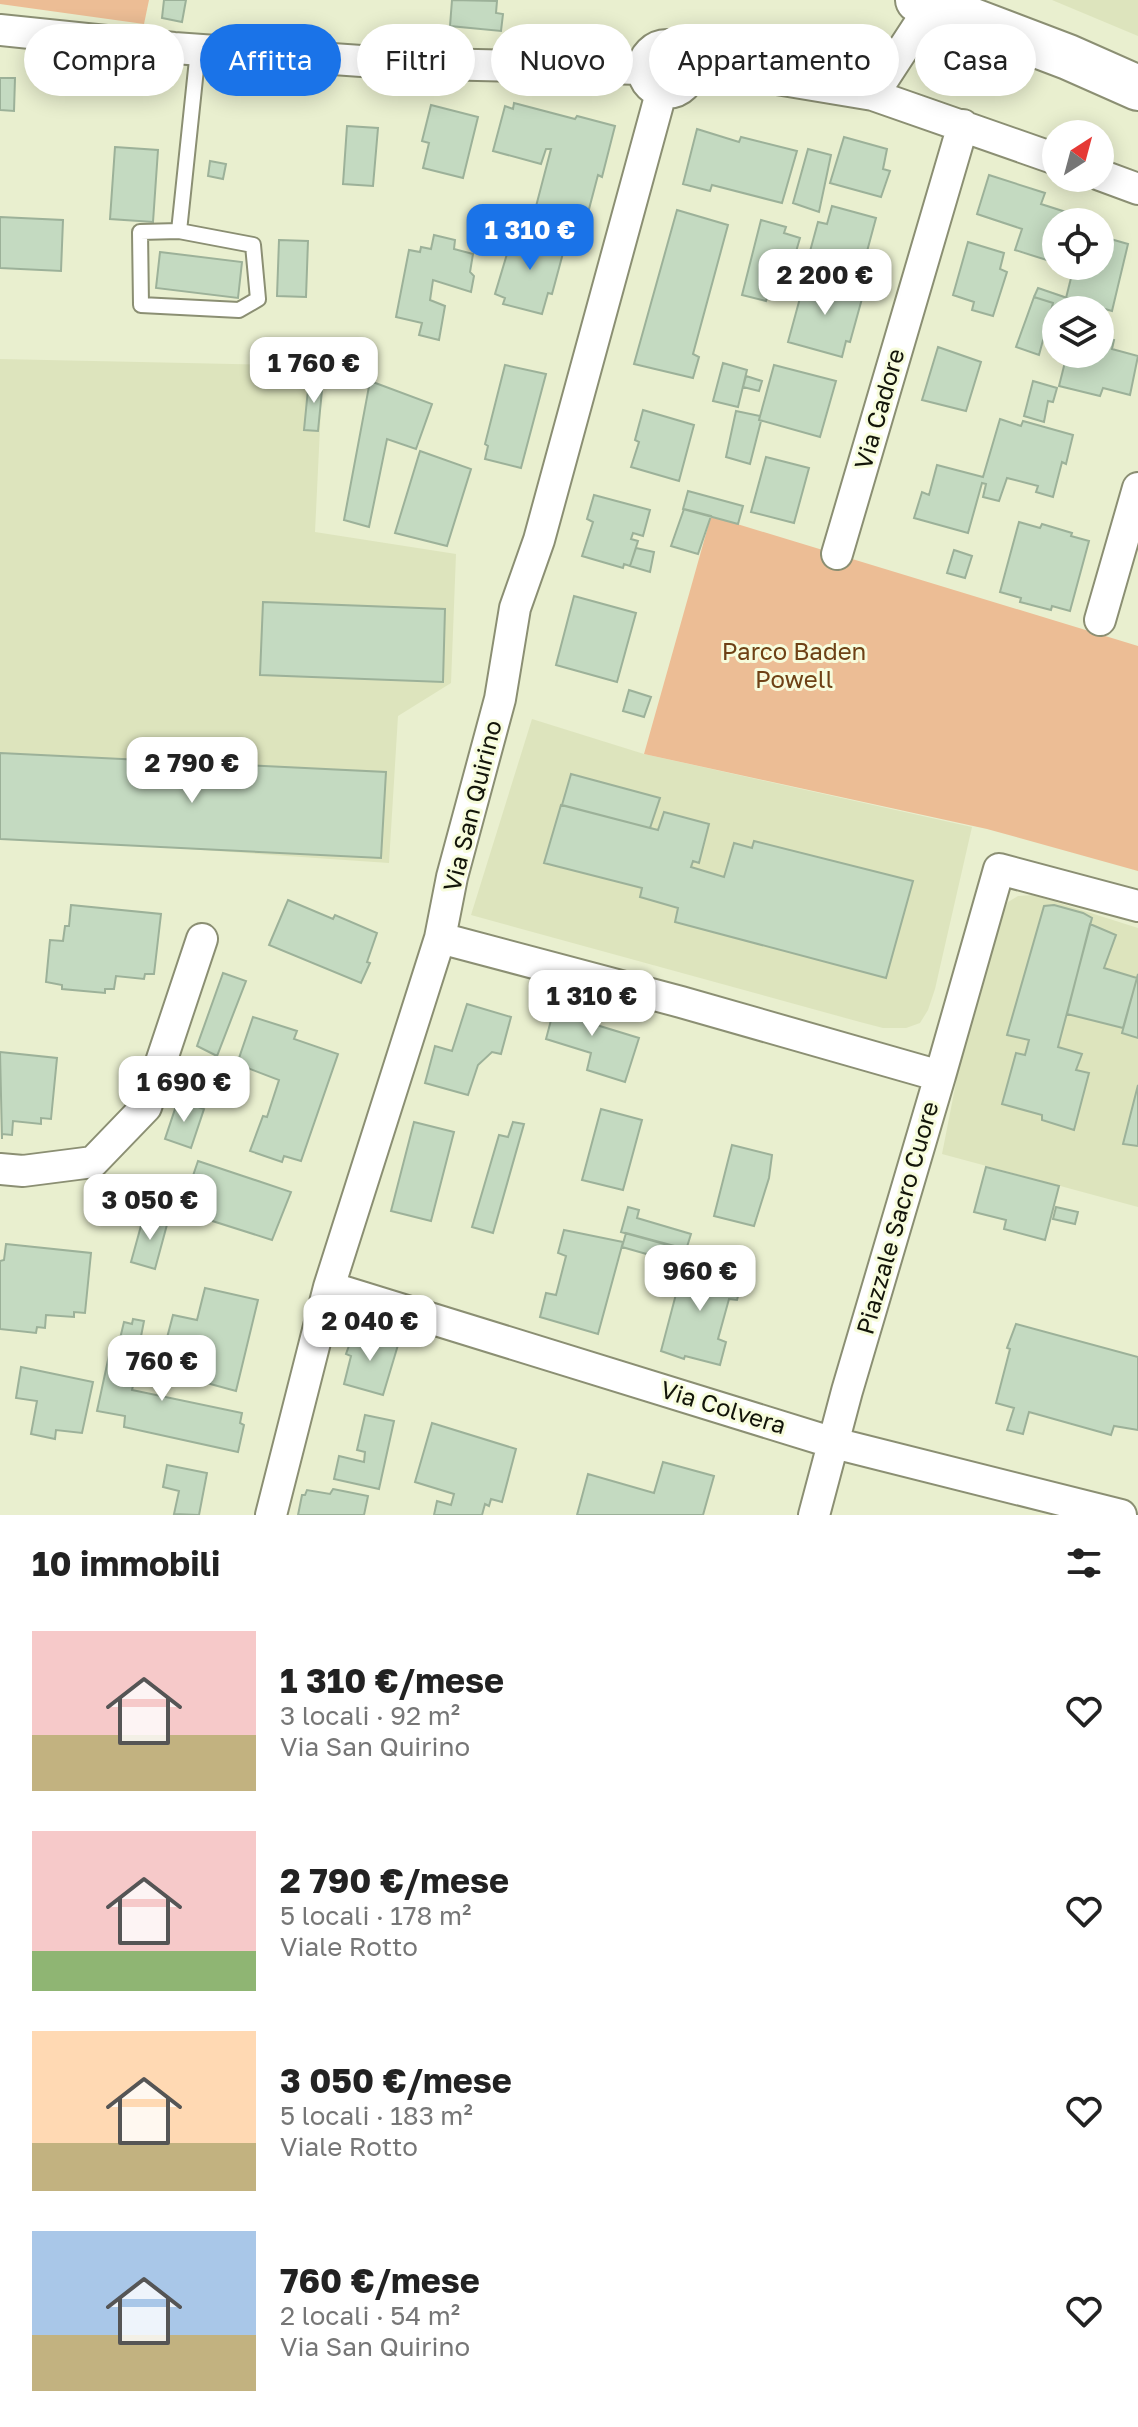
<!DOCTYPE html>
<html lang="it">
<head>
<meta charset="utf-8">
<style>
  :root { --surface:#fff; --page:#f2f2f2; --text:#222; --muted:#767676; --accent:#1a73e8 }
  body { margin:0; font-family:"Golos Text",sans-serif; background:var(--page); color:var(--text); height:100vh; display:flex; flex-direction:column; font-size:30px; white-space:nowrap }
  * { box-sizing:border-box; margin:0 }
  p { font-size:26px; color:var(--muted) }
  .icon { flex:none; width:44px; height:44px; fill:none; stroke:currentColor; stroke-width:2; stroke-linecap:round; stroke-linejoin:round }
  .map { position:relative; height:1515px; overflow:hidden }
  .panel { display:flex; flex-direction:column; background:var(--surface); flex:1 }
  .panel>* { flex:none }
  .guide { position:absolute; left:24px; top:24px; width:1090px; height:72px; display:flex; gap:16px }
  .needle { width:52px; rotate:36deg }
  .controls { position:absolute; left:1042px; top:120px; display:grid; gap:16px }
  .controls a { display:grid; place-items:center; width:72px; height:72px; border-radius:50%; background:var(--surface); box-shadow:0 4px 20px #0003; font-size:40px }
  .price { position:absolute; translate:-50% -68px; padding:0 18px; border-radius:16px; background:#fff; color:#222; font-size:26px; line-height:52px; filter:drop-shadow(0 2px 4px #0008) }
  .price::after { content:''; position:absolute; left:50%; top:48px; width:24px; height:18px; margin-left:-12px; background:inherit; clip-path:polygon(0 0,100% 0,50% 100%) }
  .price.active { background:var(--accent); color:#fff }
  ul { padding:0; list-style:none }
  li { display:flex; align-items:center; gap:24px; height:200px; padding:0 32px }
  li span { display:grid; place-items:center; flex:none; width:224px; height:160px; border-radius:0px; color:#555 }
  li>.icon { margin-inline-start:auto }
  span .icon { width:96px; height:96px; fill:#fffc; stroke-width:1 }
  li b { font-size:34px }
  h2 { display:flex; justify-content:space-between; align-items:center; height:96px; padding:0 32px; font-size:34px }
  .chip { padding:0 28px; border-radius:36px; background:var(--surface); box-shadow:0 4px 20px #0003; font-size:28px; line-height:72px }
  .chip.active { background:var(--accent); color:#fff }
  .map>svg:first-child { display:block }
  .built { fill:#dde4bd }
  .green { fill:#ecbd95 }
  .building { fill:#c4dac1; stroke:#9cb199; stroke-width:2 }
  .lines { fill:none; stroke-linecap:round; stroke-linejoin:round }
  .service-casing { stroke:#8b8f73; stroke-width:18 }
  .minor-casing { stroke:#8b8f73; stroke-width:34 }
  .primary-casing { stroke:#8b8f73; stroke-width:48 }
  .service { stroke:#fff; stroke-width:14 }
  .minor { stroke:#fff; stroke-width:30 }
  .primary { stroke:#fff; stroke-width:44 }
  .labels { text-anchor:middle; stroke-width:6; stroke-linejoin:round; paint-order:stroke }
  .street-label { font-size:24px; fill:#13150a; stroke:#f7fcdc }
  .park-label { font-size:24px; fill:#6e4115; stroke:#f7fcdc }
</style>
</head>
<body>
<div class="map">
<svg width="1138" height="1515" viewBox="0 0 1138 1515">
  <rect width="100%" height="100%" fill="#e9efcf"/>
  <path class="built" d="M 1052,0 L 1138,0 L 1138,36 Z
    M 0,359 L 323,366 L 315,532 L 456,554 L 451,683 L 398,716 L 389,863 L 0,836 Z
    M 532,719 L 644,754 L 972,827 L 935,989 L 928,1010 L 920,1023 L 906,1028 L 883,1028 L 860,1022 L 471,915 Z
    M 1034,895 L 1138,928 L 1138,1207 L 942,1154 L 962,1052 L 980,983 L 1003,913 L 1008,902 L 1018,896 Z"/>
  <path class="green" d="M 0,0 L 149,0 L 144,24 L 0,4 Z
    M 711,516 L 1138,646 L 1138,871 L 987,829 L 644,754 Z"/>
  <path class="building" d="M 164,0 L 186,0 L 182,22 L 162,18 Z
    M 452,0 L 497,1 L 496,13 L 503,14 L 501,31 L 450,26 Z
    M 0,78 L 15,78 L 14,111 L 0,110 Z
    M 514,103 L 575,119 L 577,116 L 615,126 L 602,177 L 598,175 L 584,228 L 534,214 L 551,149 L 546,149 L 541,164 L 493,151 L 505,106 L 513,109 Z
    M 431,105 L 478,117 L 463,178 L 423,168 L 429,143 L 422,141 Z
    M 347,126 L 378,128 L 373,186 L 343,184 Z
    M 697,129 L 739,142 L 741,137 L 797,151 L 782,203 L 712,185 L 710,191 L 683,184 Z
    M 844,137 L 887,149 L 883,169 L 890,171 L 881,197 L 830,183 Z
    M 115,147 L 158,150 L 153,222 L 110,219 Z
    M 808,149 L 831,155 L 819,212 L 793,203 Z
    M 210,161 L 226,164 L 223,179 L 208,176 Z
    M 989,175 L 1045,193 L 1041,204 L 1069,213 L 1066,222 L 1056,222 L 1056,252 L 1053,262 L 1015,250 L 1022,229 L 977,214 Z
    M 832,206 L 876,218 L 862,270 L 809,255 L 818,222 L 827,224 Z
    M 677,210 L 728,225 L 693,354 L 699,357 L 693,378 L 634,364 Z
    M 0,217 L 63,220 L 61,271 L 0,268 Z
    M 761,220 L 786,227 L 784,233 L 800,238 L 793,262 L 805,265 L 798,293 L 771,286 L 766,301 L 742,295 Z
    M 522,231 L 566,242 L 552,294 L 548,293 L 542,314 L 503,304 L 505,298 L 495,294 L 510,244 L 518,246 Z
    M 434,235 L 455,240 L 454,249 L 473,254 L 470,272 L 474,276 L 471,292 L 433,280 L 430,300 L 445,306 L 439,340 L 419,335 L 422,323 L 396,317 L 409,250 L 420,252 L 421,247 L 431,249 Z
    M 1100,236 L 1128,244 L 1112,311 L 1066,298 L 1074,266 L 1100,266 Z
    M 279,240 L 308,241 L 306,297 L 277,296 Z
    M 968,242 L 1004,253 L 1000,269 L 1007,272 L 993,316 L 972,310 L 974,302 L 953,295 Z
    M 160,252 L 242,262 L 238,298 L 156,288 Z
    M 806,276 L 860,291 L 859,294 L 863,295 L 850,342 L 846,341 L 842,357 L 788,342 Z
    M 1038,288 L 1076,301 L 1074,310 L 1056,310 L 1056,326 L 1048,323 L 1053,303 L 1034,297 Z
    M 1034,297 L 1053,303 L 1039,355 L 1016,347 Z
    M 1100,337 L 1114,340 L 1112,349 L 1138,356 L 1130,395 L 1103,388 L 1100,396 L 1059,386 L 1067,354 L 1100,354 Z
    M 938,347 L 981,362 L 966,411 L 922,400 Z
    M 723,363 L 747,370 L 738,407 L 713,401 Z
    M 505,365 L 546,374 L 521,468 L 485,459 L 488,446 L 485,444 Z
    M 774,365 L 836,381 L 820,437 L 759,420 Z
    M 746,376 L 762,381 L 759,391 L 743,387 Z
    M 309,379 L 323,380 L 318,431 L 304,430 Z
    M 370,381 L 432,404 L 416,449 L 387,439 L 369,527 L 344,520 Z
    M 1033,381 L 1057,388 L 1053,402 L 1048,401 L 1044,422 L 1024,416 Z
    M 643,410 L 694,425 L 679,481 L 631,467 L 639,442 L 635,440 Z
    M 736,411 L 760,416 L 759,420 L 761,421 L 750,464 L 726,457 Z
    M 1000,419 L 1021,426 L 1023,421 L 1073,435 L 1066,464 L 1062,462 L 1053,497 L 1036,492 L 1038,486 L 1007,478 L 999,501 L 983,497 L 986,484 L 982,483 L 968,533 L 914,518 L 922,492 L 929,495 L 937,465 L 983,477 Z
    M 420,451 L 471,469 L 447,546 L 395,533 Z
    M 766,457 L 809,468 L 794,523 L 751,512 Z
    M 688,491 L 743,506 L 738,524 L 683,509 Z
    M 594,495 L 650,510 L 643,536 L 633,533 L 631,539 L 638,541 L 630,566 L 624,564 L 623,568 L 582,556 L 593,522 L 587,519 Z
    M 684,509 L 711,516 L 698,554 L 671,546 Z
    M 1019,522 L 1040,528 L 1042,524 L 1072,533 L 1071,536 L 1089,541 L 1070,611 L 1052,606 L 1051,610 L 1020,602 L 1021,598 L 1000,592 Z
    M 636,548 L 654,552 L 650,572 L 630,566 Z
    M 954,550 L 972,556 L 965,578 L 947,573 Z
    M 574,596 L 636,613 L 617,682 L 556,665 Z
    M 263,602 L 445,609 L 443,682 L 260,675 Z
    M 629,690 L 651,697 L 644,717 L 623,711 Z
    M 0,753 L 386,772 L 381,858 L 0,839 Z
    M 571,774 L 660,798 L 650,828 L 562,805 Z
    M 561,805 L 658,830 L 664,812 L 709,824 L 699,863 L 693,861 L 691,867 L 724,877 L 734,843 L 752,848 L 754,841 L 913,881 L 886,978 L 675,922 L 678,908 L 640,897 L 642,888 L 544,863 Z
    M 288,900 L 333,919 L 335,915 L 377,933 L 367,962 L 370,963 L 361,983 L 269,945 Z
    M 71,905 L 161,914 L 154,974 L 145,974 L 144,979 L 116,976 L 114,989 L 105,989 L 105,993 L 62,989 L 62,985 L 46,982 L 50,940 L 63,941 L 65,926 L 69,926 Z
    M 1054,905 L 1083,913 L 1092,918 L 1058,1047 L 1082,1054 L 1076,1070 L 1089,1073 L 1074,1130 L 1042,1120 L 1042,1115 L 1002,1104 L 1016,1053 L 1025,1055 L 1029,1040 L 1007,1035 L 1044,906 Z
    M 1090,924 L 1116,935 L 1104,968 L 1137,978 L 1123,1028 L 1067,1014 Z
    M 223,973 L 246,981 L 217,1056 L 197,1046 Z
    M 1138,974 L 1138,1038 L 1122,1033 Z
    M 558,994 L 596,1006 L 590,1023 L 639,1038 L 625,1082 L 587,1070 L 591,1053 L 546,1039 Z
    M 467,1004 L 511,1017 L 501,1054 L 492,1052 L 478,1065 L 468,1095 L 425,1083 L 435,1046 L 452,1051 Z
    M 253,1017 L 297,1031 L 294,1039 L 338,1054 L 301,1161 L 284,1156 L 282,1162 L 250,1151 L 263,1116 L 267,1117 L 279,1080 L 237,1064 Z
    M 0,1052 L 57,1058 L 51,1119 L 41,1118 L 41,1124 L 13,1121 L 12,1135 L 2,1134 L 2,1139 Z
    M 1138,1085 L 1138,1146 L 1123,1144 Z
    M 178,1100 L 204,1109 L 191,1148 L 165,1139 Z
    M 601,1109 L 642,1120 L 623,1190 L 582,1180 Z
    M 414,1122 L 454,1132 L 431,1221 L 391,1211 Z
    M 513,1122 L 524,1124 L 493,1233 L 472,1227 L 499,1135 L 508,1137 Z
    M 732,1145 L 772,1155 L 769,1178 L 754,1226 L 714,1216 Z
    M 198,1161 L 291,1192 L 272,1240 L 181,1211 Z
    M 986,1167 L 1059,1186 L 1045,1240 L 1004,1229 L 1006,1220 L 974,1212 Z
    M 628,1207 L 639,1210 L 637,1218 L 691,1234 L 686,1250 L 621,1232 Z
    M 1056,1207 L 1078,1212 L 1075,1224 L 1053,1219 Z
    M 144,1215 L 168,1221 L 155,1269 L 131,1262 Z
    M 564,1230 L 623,1242 L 598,1334 L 540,1317 L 546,1293 L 556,1295 L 566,1256 L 558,1253 Z
    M 626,1233 L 682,1248 L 678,1263 L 622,1247 Z
    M 6,1244 L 91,1253 L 85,1313 L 74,1312 L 74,1317 L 46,1315 L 45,1328 L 37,1327 L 36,1333 L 0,1329 L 0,1261 L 4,1260 Z
    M 685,1260 L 743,1278 L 737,1300 L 729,1299 L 718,1339 L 726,1342 L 720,1365 L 685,1356 L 684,1359 L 661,1351 Z
    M 205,1288 L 258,1300 L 236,1391 L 170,1373 L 174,1356 L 163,1353 L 173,1315 L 197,1320 Z
    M 133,1319 L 144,1321 L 138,1352 L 141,1352 L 132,1390 L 242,1413 L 240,1423 L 244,1425 L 238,1452 L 124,1427 L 125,1416 L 97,1411 L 111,1346 L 118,1347 L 124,1322 L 132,1324 Z
    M 1016,1324 L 1138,1357 L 1138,1430 L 1114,1426 L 1111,1435 L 1029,1412 L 1023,1434 L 1007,1430 L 1014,1408 L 996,1403 L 1010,1349 L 1007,1348 Z
    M 354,1332 L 398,1345 L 383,1395 L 344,1384 L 351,1356 L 346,1354 Z
    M 21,1367 L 93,1382 L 82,1433 L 56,1430 L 55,1439 L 31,1434 L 37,1401 L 16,1398 Z
    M 365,1415 L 394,1421 L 379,1489 L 334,1479 L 339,1456 L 364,1462 L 365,1452 L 357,1450 Z
    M 432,1423 L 516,1449 L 502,1502 L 491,1499 L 489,1506 L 485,1504 L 482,1515 L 434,1515 L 437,1501 L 451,1505 L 454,1494 L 415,1482 Z
    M 663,1462 L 714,1476 L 703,1515 L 577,1515 L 588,1474 L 654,1493 Z
    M 167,1465 L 207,1473 L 199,1515 L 174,1514 L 179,1491 L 163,1487 Z
    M 333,1489 L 368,1496 L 364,1515 L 298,1515 L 302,1495 L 305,1495 L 307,1490 L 330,1494 Z"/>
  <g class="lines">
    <defs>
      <path id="service" d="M 179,231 L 253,245 L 258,299 L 239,310 L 141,305 L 140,232 L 179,231 L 198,50"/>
      <path id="minor" d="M 0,30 L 174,48 L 390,63 L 642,69
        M643 69a24 24 0 1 1 48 0a24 24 0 1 1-48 0Z
        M 692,70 L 729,71 L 873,95 L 1056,159
        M 873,95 L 935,0
        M 1100,175 L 1138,189
        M 837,554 L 963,125
        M 1100,620 L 1138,488
        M 440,938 L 681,1002 L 940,1076 L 847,1391 L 814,1515
        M 940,1076 L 999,869 L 1138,906
        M 0,1169 L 23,1171 L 93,1162 L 146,1107 L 202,939
        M 329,1287 L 834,1443 L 1121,1515
        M 271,1515 L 329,1287 L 440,938 L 452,877 L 500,699 L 515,608 L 539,540 L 661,93"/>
      <path id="primary" d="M 918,0 L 1068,57 L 1138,88"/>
    </defs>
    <use href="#service" class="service-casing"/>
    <use href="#minor" class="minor-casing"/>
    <use href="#primary" class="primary-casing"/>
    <use href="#service" class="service"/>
    <use href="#minor" class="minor"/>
    <use href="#primary" class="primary"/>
  </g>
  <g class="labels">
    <g class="street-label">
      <text transform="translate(880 409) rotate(-74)" y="8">Via Cadore</text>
      <text transform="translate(473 806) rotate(-76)" y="8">Via San Quirino</text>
      <text transform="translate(898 1218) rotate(-74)" y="8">Piazzale Sacro Cuore</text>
      <text transform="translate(723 1408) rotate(17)" y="8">Via Colvera</text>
    </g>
    <g class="park-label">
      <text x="794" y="660">Parco Baden<tspan x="794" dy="28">Powell</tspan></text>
    </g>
  </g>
</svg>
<div class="controls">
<a><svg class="needle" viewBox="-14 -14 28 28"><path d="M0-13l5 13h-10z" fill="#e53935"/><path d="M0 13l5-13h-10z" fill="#767676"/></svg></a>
<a><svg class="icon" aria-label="locate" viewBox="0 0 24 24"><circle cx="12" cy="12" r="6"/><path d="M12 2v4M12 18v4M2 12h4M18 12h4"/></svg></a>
<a><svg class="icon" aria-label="layers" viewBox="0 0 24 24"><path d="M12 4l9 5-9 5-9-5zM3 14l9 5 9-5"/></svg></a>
</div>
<b class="price active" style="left:530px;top:272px">1 310 €</b>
<b class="price" style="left:825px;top:317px">2 200 €</b>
<b class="price" style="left:314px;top:405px">1 760 €</b>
<b class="price" style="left:192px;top:805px">2 790 €</b>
<b class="price" style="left:592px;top:1038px">1 310 €</b>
<b class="price" style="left:184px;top:1124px">1 690 €</b>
<b class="price" style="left:150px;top:1242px">3 050 €</b>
<b class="price" style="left:700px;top:1313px">960 €</b>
<b class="price" style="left:370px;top:1363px">2 040 €</b>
<b class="price" style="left:162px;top:1403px">760 €</b>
<div class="guide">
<a class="chip">Compra</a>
<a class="chip active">Affitta</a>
<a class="chip">Filtri</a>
<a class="chip">Nuovo</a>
<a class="chip">Appartamento</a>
<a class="chip">Casa</a>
</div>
</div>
<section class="panel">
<h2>10 immobili<svg class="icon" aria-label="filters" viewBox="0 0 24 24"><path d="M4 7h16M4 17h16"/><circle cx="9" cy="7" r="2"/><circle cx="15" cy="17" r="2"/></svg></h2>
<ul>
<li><span style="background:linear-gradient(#f6c9c9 65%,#c2b280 0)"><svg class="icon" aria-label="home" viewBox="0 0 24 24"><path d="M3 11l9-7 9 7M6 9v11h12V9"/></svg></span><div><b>1 310 €/mese</b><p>3 locali · 92 m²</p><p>Via San Quirino</p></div><svg class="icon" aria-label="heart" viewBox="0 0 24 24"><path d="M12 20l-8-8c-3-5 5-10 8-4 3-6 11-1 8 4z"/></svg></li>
<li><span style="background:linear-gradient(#f6c9c9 75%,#8fb573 0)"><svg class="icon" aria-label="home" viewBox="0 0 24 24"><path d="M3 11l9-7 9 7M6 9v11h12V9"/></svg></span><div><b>2 790 €/mese</b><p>5 locali · 178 m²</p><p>Viale Rotto</p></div><svg class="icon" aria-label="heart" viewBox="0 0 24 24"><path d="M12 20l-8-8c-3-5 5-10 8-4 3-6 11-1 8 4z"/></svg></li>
<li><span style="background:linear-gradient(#ffd9b3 70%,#c2b280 0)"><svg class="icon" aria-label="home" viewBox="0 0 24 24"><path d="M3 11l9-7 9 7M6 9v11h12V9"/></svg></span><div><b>3 050 €/mese</b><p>5 locali · 183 m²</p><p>Viale Rotto</p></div><svg class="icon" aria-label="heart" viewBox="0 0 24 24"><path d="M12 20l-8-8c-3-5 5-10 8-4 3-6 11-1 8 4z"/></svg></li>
<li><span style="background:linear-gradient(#a9c7e8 65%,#c2b280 0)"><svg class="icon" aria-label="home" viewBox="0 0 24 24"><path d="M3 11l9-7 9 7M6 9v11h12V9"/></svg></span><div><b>760 €/mese</b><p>2 locali · 54 m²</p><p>Via San Quirino</p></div><svg class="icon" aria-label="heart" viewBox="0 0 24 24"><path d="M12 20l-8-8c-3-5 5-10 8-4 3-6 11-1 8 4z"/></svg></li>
</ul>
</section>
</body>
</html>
